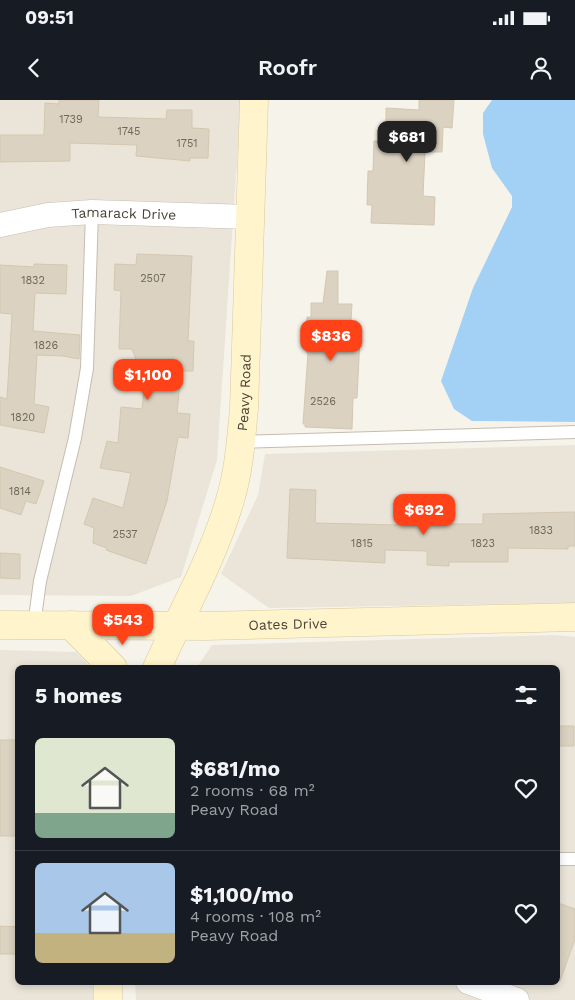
<!DOCTYPE html>
<html lang="en">
<head>
<meta charset="utf-8">
<style>
  :root { --surface:#171b24; --page:#20242c; --text:#f1f3f6; --muted:#9ea1a6; --line:#363941; --accent:#ff4218 }
  body { margin:0; font-family:"Work Sans",sans-serif; background:var(--page); color:var(--text); height:100vh; display:flex; flex-direction:column; font-size:19px; white-space:nowrap }
  * { box-sizing:border-box; margin:0 }
  p { font-size:16px; color:var(--muted) }
  .icon { flex:none; width:28px; height:28px; fill:none; stroke:currentColor; stroke-width:2; stroke-linecap:round; stroke-linejoin:round }
  .map { position:relative; flex:1; overflow:hidden }
  .side { position:absolute; left:15px; top:565px; width:545px; height:320px; display:flex; flex-direction:column; background:var(--surface); border-radius:8px; box-shadow:0 2px 8px #0003 }
  .side>* { flex:none }
  .price { position:absolute; translate:-50% -42px; padding:0 11px; border-radius:10px; background:var(--accent); color:#fff; font-size:16px; line-height:32px; filter:drop-shadow(0 1px 2px #0008) }
  .price::after { content:''; position:absolute; left:50%; top:30px; width:15px; height:11px; margin-left:-8px; background:inherit; clip-path:polygon(0 0,100% 0,50% 100%) }
  .price.current { background:#222; color:#fff }
  ul { padding:0; list-style:none }
  li { display:flex; align-items:center; gap:15px; height:125px; padding:0 20px }
  li+li { border-top:1px solid var(--line) }
  li span { display:grid; place-items:center; flex:none; width:140px; height:100px; border-radius:8px; color:#555 }
  li>.icon { margin-inline-start:auto }
  span .icon { width:60px; height:60px; fill:#fffc; stroke-width:1 }
  li b { font-size:21px }
  h2 { display:flex; justify-content:space-between; align-items:center; height:60px; padding:0 20px; font-size:21px }
  .status { display:flex; justify-content:space-between; align-items:center; height:35px; padding:0 25px; background:var(--surface); direction:ltr }
  .status svg { height:14px; fill:currentColor }
  header { display:flex; justify-content:space-between; align-items:center; height:65px; padding:0 20px; background:var(--surface); font-size:22px; font-weight:600 }
  .map>svg:first-child { display:block }
  .residential { fill:#eae5d8 }
  .water { fill:#a3d1f5 }
  .building { fill:#dbd2c1; stroke:#d4c7b1 }
  .lines { fill:none; stroke-linecap:round; stroke-linejoin:round }
  .lane-casing { stroke:#c5beae; stroke-width:14 }
  .street-casing { stroke:#c5beae; stroke-width:25 }
  .secondary-casing { stroke:#d8c997; stroke-width:29 }
  .lane { stroke:#fff; stroke-width:12 }
  .street { stroke:#fff; stroke-width:24 }
  .secondary { stroke:#fff4cb; stroke-width:28 }
  .labels { text-anchor:middle; stroke-width:5; stroke-linejoin:round; paint-order:stroke }
  .number-label { font-size:11px; fill:#6e685a }
  .street-label { font-size:14px; fill:#4a4437; stroke:#fff }
</style>
</head>
<body>
<div class="status"><b>09:51</b><svg viewBox="0 0 49 12"><path d="M0 12V9h3v3zM5 12V6h3v6zM10 12V3h3v9zM15 12V0h3v12zM26 1h20v11H26zM47 4h2v5h-2z"/></svg></div>
<header><svg class="icon" aria-label="back" viewBox="0 0 24 24"><path d="M15 5l-7 7 7 7"/></svg>Roofr<svg class="icon" aria-label="person" viewBox="0 0 24 24"><circle cx="12" cy="8" r="4"/><path d="M4 21q1-7 8-7t8 7"/></svg></header>
<div class="map">
<svg width="575" height="900" viewBox="0 0 575 900">
  <rect width="100%" height="100%" fill="#f6f3ea"/>
  <path class="residential" d="M 0,0 L 241,0 L 217,360 L 181,477 L 131,496 L 0,495 Z
    M 575,345 L 575,503 L 269,508 L 221,474 L 258,395 L 265,354 Z
    M 556,535 L 575,537 L 575,900 L 136,900 L 135,883 L 558,882 L 558,568 L 197,567 L 212,545 Z
    M 0,550 L 76,552 L 90,567 L 18,568 L 18,882 L 93,883 L 93,900 L 0,900 Z"/>
  <path class="water" d="M 492,0 L 575,0 L 575,322 L 472,321 L 454,309 L 441,281 L 473,188 L 512,107 L 512,96 L 492,68 L 483,34 L 483,13 Z"/>
  <path class="building" d="M 59,0 L 99,0 L 98,17 L 166,19 L 167,10 L 192,10 L 192,28 L 209,29 L 208,58 L 190,58 L 190,61 L 136,56 L 137,45 L 70,43 L 70,61 L 0,62 L 0,35 L 44,35 L 45,3 L 59,4 Z
    M 419,0 L 454,0 L 452,28 L 443,27 L 442,52 L 425,52 L 423,96 L 435,97 L 434,125 L 371,123 L 372,105 L 367,105 L 368,71 L 373,71 L 374,41 L 380,41 L 381,24 L 386,24 L 386,8 L 419,10 Z
    M 137,154 L 192,156 L 188,241 L 194,241 L 193,271 L 181,271 L 177,313 L 190,314 L 188,338 L 178,337 L 167,401 L 146,464 L 106,450 L 107,448 L 93,443 L 94,428 L 84,424 L 93,398 L 123,408 L 131,373 L 100,368 L 107,341 L 118,343 L 121,307 L 142,309 L 147,266 L 136,259 L 132,249 L 119,249 L 121,191 L 114,190 L 115,164 L 136,165 Z
    M 34,164 L 67,165 L 66,194 L 35,193 L 33,231 L 80,235 L 79,259 L 63,256 L 37,255 L 34,304 L 49,307 L 44,333 L 0,325 L 0,297 L 7,299 L 12,214 L 0,213 L 0,165 L 34,167 Z
    M 327,171 L 338,171 L 338,204 L 352,204 L 350,237 L 360,237 L 357,298 L 353,298 L 352,329 L 305,327 L 305,324 L 303,324 L 308,253 L 306,252 L 307,217 L 311,217 L 311,203 L 323,203 Z
    M 0,367 L 44,381 L 36,404 L 26,401 L 21,415 L 0,408 Z
    M 290,389 L 316,390 L 315,423 L 398,425 L 398,414 L 450,416 L 450,424 L 483,424 L 483,414 L 575,412 L 575,446 L 568,446 L 568,449 L 508,448 L 508,462 L 449,462 L 449,466 L 427,465 L 427,451 L 385,450 L 385,463 L 287,458 Z
    M 0,453 L 20,454 L 20,479 L 0,478 Z
    M 558,626 L 574,626 L 574,646 L 558,646 Z
    M 0,640 L 18,640 L 18,736 L 0,736 Z
    M 558,803 L 575,809 L 575,839 L 560,881 L 558,881 Z
    M 0,826 L 18,827 L 18,854 L 0,854 Z"/>
  <g class="lines">
    <defs>
      <path id="lane" d="M 241,342 L 575,332
        M 34,525 L 40,481 L 75,338 L 87,268 L 92,112
        M 558,759 L 575,759"/>
      <g id="street">
        <path id="s1" d="M 0,125 L 48,115 L 92,112 L 250,117"/>
        <path d="M 468,882 L 517,900"/>
      </g>
      <g id="secondary">
        <path id="s2" d="M 0,525 L 206,526 L 575,517"/>
        <path d="M 71,525 L 113,568"/>
        <path id="s3" d="M 157,568 C 182,512 213,459 230,400 C 239,371 241,339 244,309 L 254,0"/>
        <path d="M 108,882 L 108,900"/>
      </g>
    </defs>
    <use href="#lane" class="lane-casing"/>
    <use href="#street" class="street-casing"/>
    <use href="#secondary" class="secondary-casing"/>
    <use href="#lane" class="lane"/>
    <use href="#street" class="street"/>
    <use href="#secondary" class="secondary"/>
  </g>
  <g class="labels">
    <g class="number-label">
      <text x="71" y="23">1739</text>
      <text x="129" y="35">1745</text>
      <text x="187" y="47">1751</text>
      <text x="153" y="182">2507</text>
      <text x="33" y="184">1832</text>
      <text x="46" y="249">1826</text>
      <text x="323" y="305">2526</text>
      <text x="23" y="321">1820</text>
      <text x="20" y="395">1814</text>
      <text x="541" y="434">1833</text>
      <text x="125" y="438">2537</text>
      <text x="362" y="447">1815</text>
      <text x="483" y="447">1823</text>
    </g>
    <g class="street-label">
      <text dy="5" stroke="none"><textPath href="#s1" startOffset="125">Tamarack Drive</textPath></text>
      <text dy="5" stroke="none"><textPath href="#s3" startOffset="292">Peavy Road</textPath></text>
      <text dy="5" stroke="none"><textPath href="#s2" startOffset="288">Oates Drive</textPath></text>
    </g>
  </g>
</svg>
<b class="price current" style="left:407px;top:63px">$681</b>
<b class="price" style="left:331px;top:262px">$836</b>
<b class="price" style="left:148px;top:301px">$1,100</b>
<b class="price" style="left:424px;top:436px">$692</b>
<b class="price" style="left:123px;top:546px">$543</b>
<section class="side">
<h2>5 homes<svg class="icon" aria-label="filters" viewBox="0 0 24 24"><path d="M4 7h16M4 17h16"/><circle cx="9" cy="7" r="2"/><circle cx="15" cy="17" r="2"/></svg></h2>
<ul>
<li><span style="background:linear-gradient(#dfe7d0 75%,#7fa58c 0)"><svg class="icon" aria-label="home" viewBox="0 0 24 24"><path d="M3 11l9-7 9 7M6 9v11h12V9"/></svg></span><div><b>$681/mo</b><p>2 rooms · 68 m²</p><p>Peavy Road</p></div><svg class="icon" aria-label="heart" viewBox="0 0 24 24"><path d="M12 20l-8-8c-3-5 5-10 8-4 3-6 11-1 8 4z"/></svg></li>
<li><span style="background:linear-gradient(#a9c7e8 70%,#c2b280 0)"><svg class="icon" aria-label="home" viewBox="0 0 24 24"><path d="M3 11l9-7 9 7M6 9v11h12V9"/></svg></span><div><b>$1,100/mo</b><p>4 rooms · 108 m²</p><p>Peavy Road</p></div><svg class="icon" aria-label="heart" viewBox="0 0 24 24"><path d="M12 20l-8-8c-3-5 5-10 8-4 3-6 11-1 8 4z"/></svg></li>
</ul>
</section>
</div>
</body>
</html>
